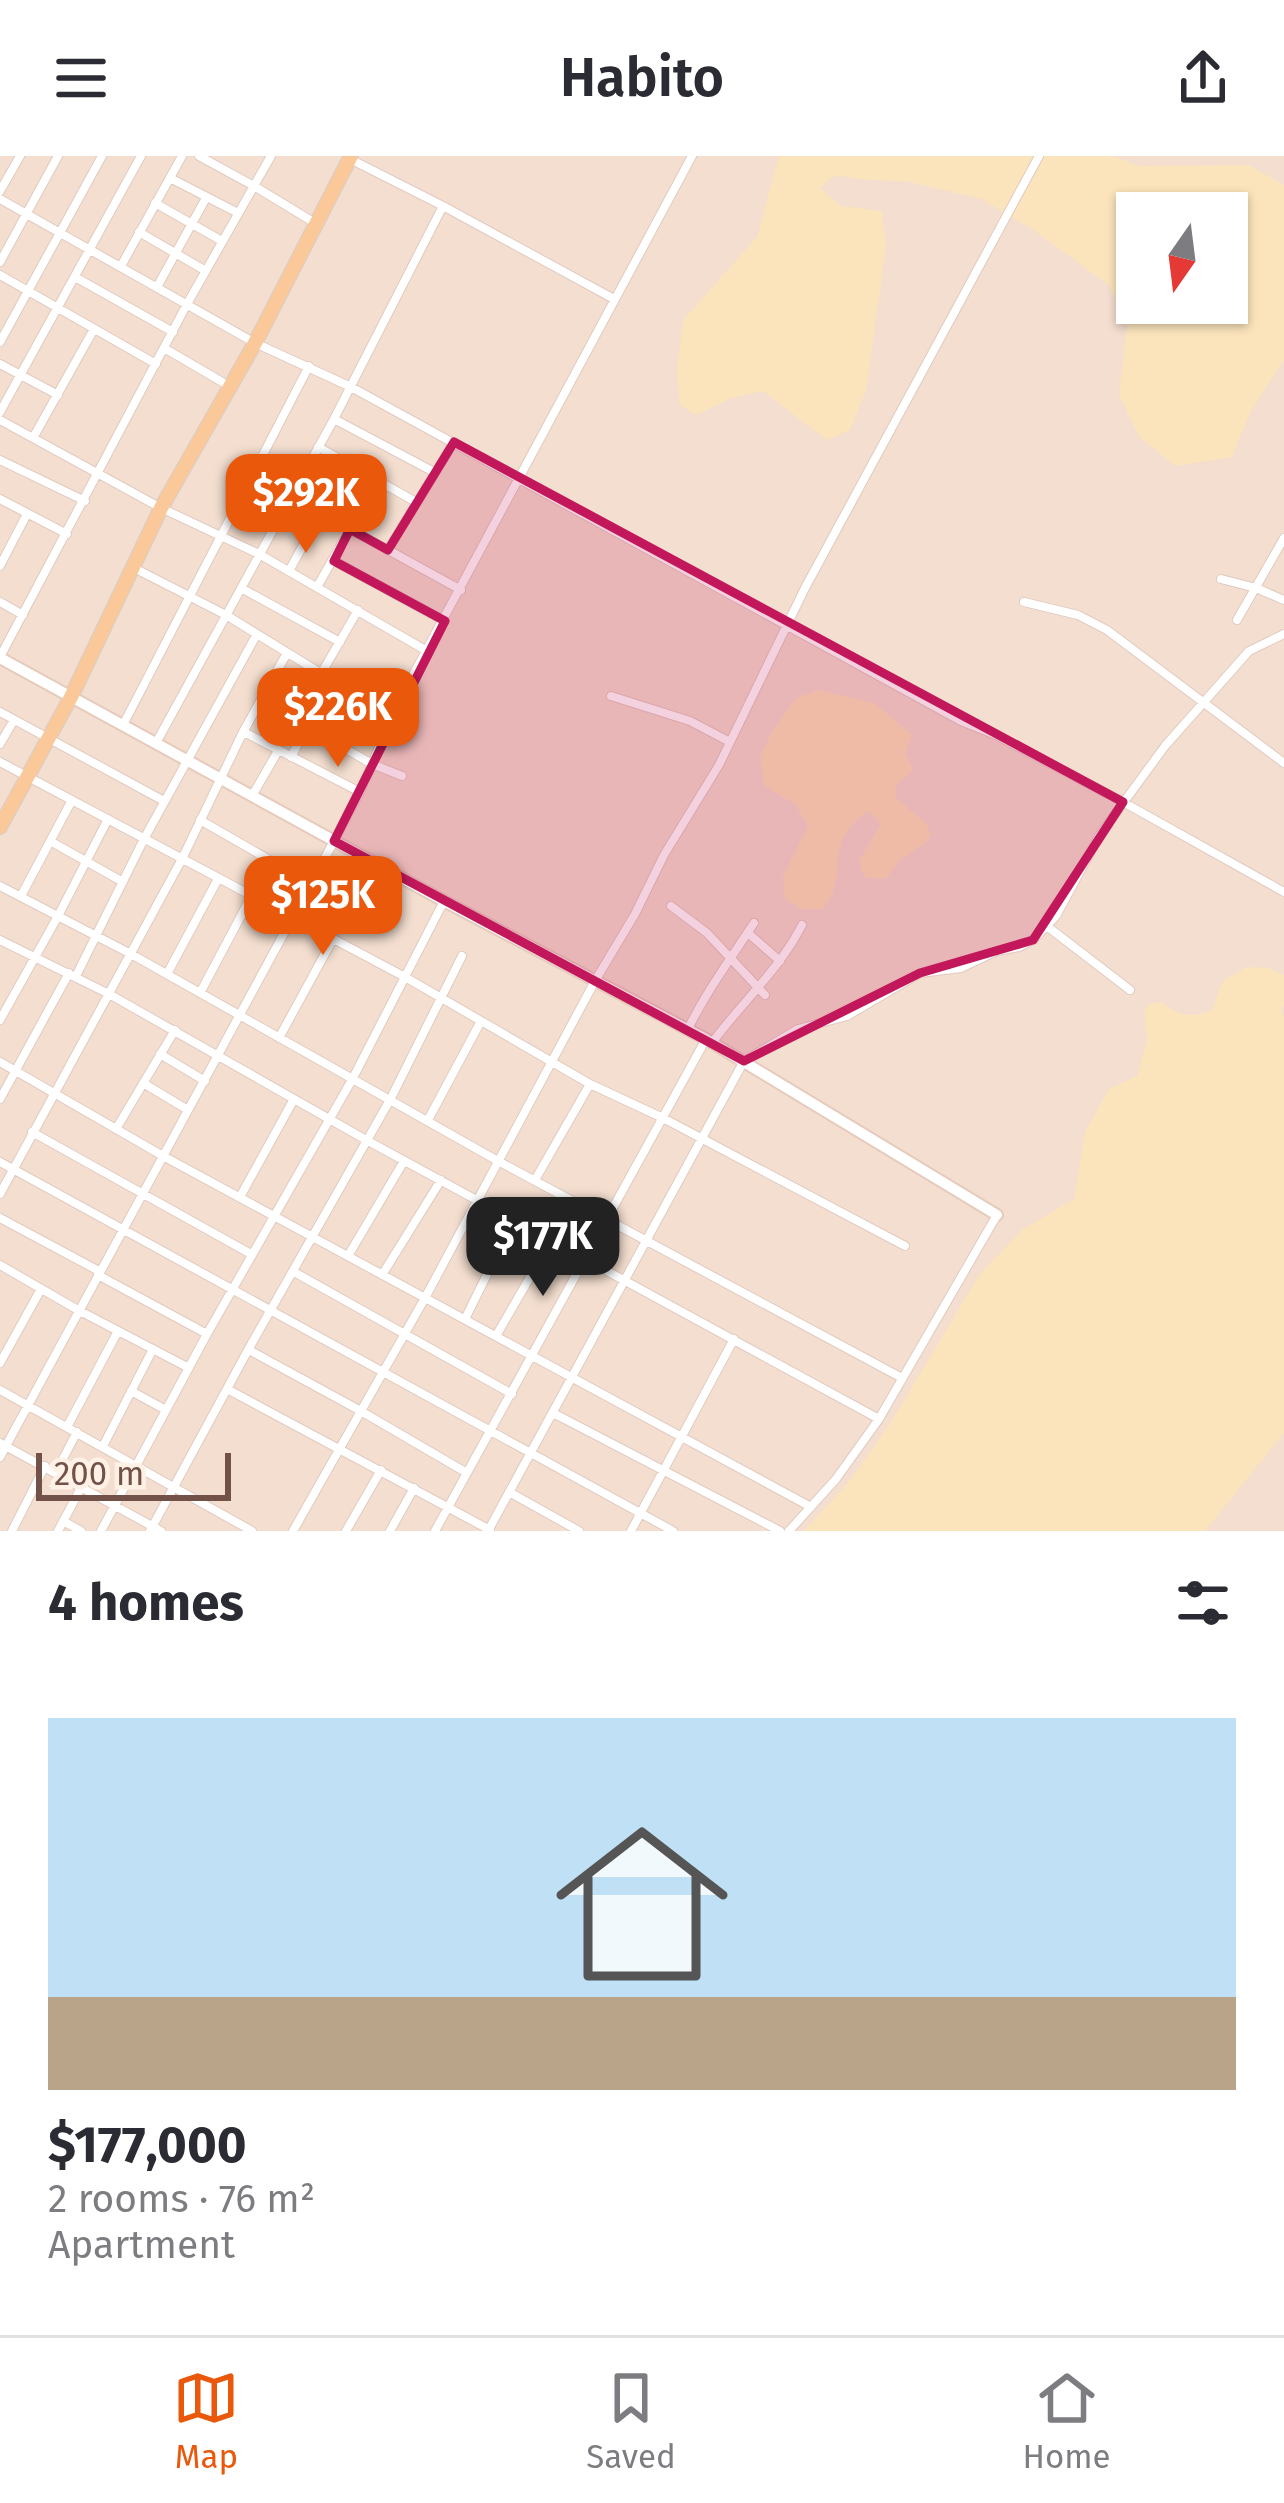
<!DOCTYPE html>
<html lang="en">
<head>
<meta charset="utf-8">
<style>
  :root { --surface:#fff; --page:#f7f7f7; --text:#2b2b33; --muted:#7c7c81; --line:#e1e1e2; --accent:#ea580c }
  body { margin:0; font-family:"Fira Sans",sans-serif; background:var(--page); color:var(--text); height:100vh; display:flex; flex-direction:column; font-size:45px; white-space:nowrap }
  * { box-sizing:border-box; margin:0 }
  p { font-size:39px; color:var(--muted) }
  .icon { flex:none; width:66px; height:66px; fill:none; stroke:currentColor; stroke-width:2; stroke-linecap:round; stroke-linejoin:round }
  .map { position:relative; height:1375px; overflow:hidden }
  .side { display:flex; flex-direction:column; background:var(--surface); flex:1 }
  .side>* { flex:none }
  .needle { width:78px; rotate:194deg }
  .tools { position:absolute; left:1116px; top:36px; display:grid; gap:24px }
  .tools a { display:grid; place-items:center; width:132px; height:132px; border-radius:0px; background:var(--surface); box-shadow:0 3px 9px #0004; font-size:60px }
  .scale { position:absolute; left:36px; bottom:30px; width:195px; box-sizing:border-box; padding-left:12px; border:6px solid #715148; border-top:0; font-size:33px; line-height:42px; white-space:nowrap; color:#715148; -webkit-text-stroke:9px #fff1e6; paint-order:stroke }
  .price { position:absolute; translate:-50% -102px; padding:0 27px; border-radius:24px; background:var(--accent); color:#fff; font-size:39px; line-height:78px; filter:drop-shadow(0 3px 6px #0008) }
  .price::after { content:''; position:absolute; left:50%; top:72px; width:36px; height:27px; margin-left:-18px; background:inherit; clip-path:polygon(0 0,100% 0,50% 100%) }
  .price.on { background:#222; color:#fff }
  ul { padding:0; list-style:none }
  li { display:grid; align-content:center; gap:24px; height:636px; padding:0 48px }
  li span { display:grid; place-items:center; height:372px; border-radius:0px; color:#555 }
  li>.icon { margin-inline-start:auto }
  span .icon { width:216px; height:216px; fill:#fffc; stroke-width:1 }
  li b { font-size:51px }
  h2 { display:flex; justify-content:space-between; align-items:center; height:144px; padding:0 48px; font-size:51px }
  header { display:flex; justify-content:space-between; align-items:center; height:156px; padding:0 48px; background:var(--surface); font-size:54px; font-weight:600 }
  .menu { display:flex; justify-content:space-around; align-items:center; height:168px; border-top:3px solid var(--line); background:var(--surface); font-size:33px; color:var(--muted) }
  .menu a { display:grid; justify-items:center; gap:6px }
  .menu .on { color:var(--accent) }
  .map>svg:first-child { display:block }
  .residential { fill:#f3decf; fill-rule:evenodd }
  .sand { fill:#fbe4bb; fill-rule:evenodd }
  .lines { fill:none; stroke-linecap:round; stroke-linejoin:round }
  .street-casing { stroke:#e1cabf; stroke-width:10 }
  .secondary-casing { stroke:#e6cabc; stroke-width:14 }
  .primary-casing { stroke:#d7cecc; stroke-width:16 }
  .street { stroke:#fff; stroke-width:8 }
  .secondary { stroke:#fff; stroke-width:10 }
  .primary { stroke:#fac899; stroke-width:14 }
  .marked { fill:#c2185b; fill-opacity:0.2; stroke:#c2185b; stroke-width:9; stroke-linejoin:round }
</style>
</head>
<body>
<header><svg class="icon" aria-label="menu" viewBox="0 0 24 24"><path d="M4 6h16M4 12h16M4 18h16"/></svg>Habito<svg class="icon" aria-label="share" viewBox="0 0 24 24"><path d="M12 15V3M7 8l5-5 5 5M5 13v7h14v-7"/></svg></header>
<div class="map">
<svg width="1284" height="1375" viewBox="0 0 1284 1375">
  <rect width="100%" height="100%" fill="#fcede0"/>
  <path class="residential" d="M 0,0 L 1284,0 L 1284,1375 L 0,1375 ZM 1137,57 L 1227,57 L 1227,147 L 1137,147 Z"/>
  <path class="sand" d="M 779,0 L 1113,0 L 1139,10 L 1249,9 L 1284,29 L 1284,203 L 1250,257 L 1232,301 L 1176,310 L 1139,281 L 1119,238 L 1127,169 L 1109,129 L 1032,73 L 981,43 L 910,26 L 858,23 L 835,19 L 820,32 L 841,50 L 882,55 L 886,91 L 866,234 L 850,274 L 827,284 L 763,235 L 732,242 L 696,259 L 680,249 L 677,214 L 683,164 L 757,81 ZM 1137,57 L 1227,57 L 1227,147 L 1137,147 Z
    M 818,534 L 874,547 L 912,579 L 905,597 L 913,614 L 896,629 L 896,642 L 926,667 L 931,679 L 925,687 L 900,704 L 886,723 L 864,721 L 859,705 L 881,668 L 869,655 C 821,685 850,721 823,753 L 801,753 L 785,743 L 783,720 L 808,670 L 796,649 L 764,629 L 760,601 L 772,576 L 795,543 Z
    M 1246,811 L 1269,812 L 1284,819 L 1284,849 L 1281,855 L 1284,861 L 1284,1277 L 1205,1375 L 804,1375 L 848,1327 L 890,1268 L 979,1119 L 1022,1074 L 1074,1043 L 1085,976 L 1109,933 L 1137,920 L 1147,885 L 1144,856 L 1149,848 L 1161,846 C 1182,861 1188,862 1212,854 L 1223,825 Z"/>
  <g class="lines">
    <defs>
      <path id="street" d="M 199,0 L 254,30 L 315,67
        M 350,3 L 443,50 L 614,143
        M 170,22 L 238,57
        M 0,35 L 20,0
        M 0,43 L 255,187 L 351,231 L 961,565 L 996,579 L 1123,646 L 1284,736
        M 155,47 L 222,85
        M 139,76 L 206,115
        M 0,106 L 58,0
        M 121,110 L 182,0
        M 0,119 L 156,208
        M 75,121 L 173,176
        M 157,131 L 206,42
        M 0,186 L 102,0
        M 164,192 L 229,230
        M 0,208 L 58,239
        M 0,256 L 141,0
        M 334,263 L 434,316
        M 0,264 L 161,352 L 259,398 L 427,495
        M 33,282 L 94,173
        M 318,291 L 416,346
        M 0,304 L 85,345
        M 0,343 L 67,378
        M 350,373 L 379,325
        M 388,394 L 454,286
        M 334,405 L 445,465
        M 0,410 L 27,358
        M 134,412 L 226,459 L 322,518
        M 289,415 L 348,307
        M 1221,423 L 1256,432 L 1284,444
        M 317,431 L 350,373 L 461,434
        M 241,432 L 340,486
        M 0,446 L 23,459
        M 1024,446 L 1078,459 L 1107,474 L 1284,607
        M 1237,464 L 1284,382
        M 0,501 L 187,148 L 271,0
        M 611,540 L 690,565 L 730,586
        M 261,544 L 372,608 L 402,620
        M 0,556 L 164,645
        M 295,563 L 358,454
        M 123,569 L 309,210
        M 244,576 L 360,636
        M 156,587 L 334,263 L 443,50
        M 0,588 L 14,564
        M 291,601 L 307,571
        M 0,606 L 405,821 L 590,928 L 663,962 L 905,1090
        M 252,640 L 278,595
        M 200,664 L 374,764
        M 50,685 L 123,726
        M 0,730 L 131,798 L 498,1005 L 902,1222
        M 21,740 L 72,644
        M 671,750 L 707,777 L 765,839
        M 1048,771 L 1130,834
        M 748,777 L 780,805
        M 0,784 L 109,838 L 368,985 L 879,1263 L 836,1323 L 789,1375
        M 167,818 L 218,723
        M 76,820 L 144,683 L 257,478
        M 200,837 L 251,741
        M 0,864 L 58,760 L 108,663
        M 688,873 C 706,836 731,802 754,767
        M 279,882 L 333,783
        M 712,887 C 741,847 780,813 802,769
        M 160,898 L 205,925
        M 0,906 L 163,1000 L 811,1351
        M 143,927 L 188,954
        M 0,943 L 69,817
        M 428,964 L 481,865
        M 116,973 L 175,874
        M 32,976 L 251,1098
        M 0,1006 L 673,1375
        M 535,1024 L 590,928
        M 0,1038 L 182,703 L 243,576 L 287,497
        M 240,1041 L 294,943
        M 0,1062 L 99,1115
        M 348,1100 L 404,1005
        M 0,1109 L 78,1154 L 189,1212
        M 294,1116 L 512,1238
        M 98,1119 L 207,1178 L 101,1375
        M 382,1119 L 441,1024
        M 465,1163 L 514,1064
        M 207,1178 L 353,922 L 444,745
        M 496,1180 L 552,1083
        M 249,1194 L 359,1254 L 467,1317
        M 0,1207 L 41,1133
        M 227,1233 L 490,1374
        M 0,1234 L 252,1375
        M 131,1235 L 166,1254
        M 553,1257 L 780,1375
        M 879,1263 L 997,1059
        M 67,1271 L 118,1175
        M 0,1287 L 161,1375
        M 103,1290 L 153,1193
        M 0,1301 L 334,685 L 360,636 L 397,549 L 692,0
        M 56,1316 L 77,1276
        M 509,1336 L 579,1375
        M 63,1365 L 81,1375
        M 12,1375 L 45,1310
        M 58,1375 L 82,1330
        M 150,1375 L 248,1194 L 391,942 L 462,800
        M 293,1375 L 425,1142 L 595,825 L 635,758 L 664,699 L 719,609 L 805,432 L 1039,0
        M 346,1375 L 381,1314
        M 390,1375 L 414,1332
        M 435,1375 L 706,883
        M 488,1375 L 744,905 L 798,873 L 847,860 L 920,817 L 961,812 L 997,795 L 1019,791 L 1033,784 L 1056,760 L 1099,680 L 1165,590 L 1249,495 L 1284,478
        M 631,1375 L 734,1183"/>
      <path id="secondary" d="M 0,502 L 444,745 L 706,883 L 997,1059"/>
      <path id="primary" d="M 0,671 L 71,541 L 161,352 L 255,187 L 351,0"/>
    </defs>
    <use href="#street" class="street-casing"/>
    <use href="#secondary" class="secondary-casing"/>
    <use href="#primary" class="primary-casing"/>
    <use href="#street" class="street"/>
    <use href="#secondary" class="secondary"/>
    <use href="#primary" class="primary"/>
  </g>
  <path class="marked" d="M 454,286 L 1123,646 L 1033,784 L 920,817 L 744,905 L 334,685 L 445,465 L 334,405 L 350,373 L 388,394 Z"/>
</svg>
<div class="tools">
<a><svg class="needle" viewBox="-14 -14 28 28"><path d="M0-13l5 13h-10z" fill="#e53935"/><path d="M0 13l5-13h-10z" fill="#7c7c81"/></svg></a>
</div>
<div class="scale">200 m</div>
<b class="price" style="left:306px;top:400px">$292K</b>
<b class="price" style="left:338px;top:614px">$226K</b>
<b class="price" style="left:323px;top:802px">$125K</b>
<b class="price on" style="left:543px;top:1143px">$177K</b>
</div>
<section class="side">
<h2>4 homes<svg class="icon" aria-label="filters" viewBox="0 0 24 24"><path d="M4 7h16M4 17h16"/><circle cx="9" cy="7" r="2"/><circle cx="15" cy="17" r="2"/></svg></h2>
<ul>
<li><span style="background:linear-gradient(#bfe0f5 75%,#b9a48a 0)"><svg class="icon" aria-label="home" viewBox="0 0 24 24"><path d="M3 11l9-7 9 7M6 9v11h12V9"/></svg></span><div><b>$177,000</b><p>2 rooms · 76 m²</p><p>Apartment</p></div></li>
</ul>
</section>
<nav class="menu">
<a class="on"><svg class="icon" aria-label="map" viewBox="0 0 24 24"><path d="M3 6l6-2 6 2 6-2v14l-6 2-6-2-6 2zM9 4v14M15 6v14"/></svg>Map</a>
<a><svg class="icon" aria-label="saved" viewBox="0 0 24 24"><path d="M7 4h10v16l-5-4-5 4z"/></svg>Saved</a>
<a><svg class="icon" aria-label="home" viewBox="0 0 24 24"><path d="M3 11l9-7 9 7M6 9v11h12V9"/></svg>Home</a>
</nav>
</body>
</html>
